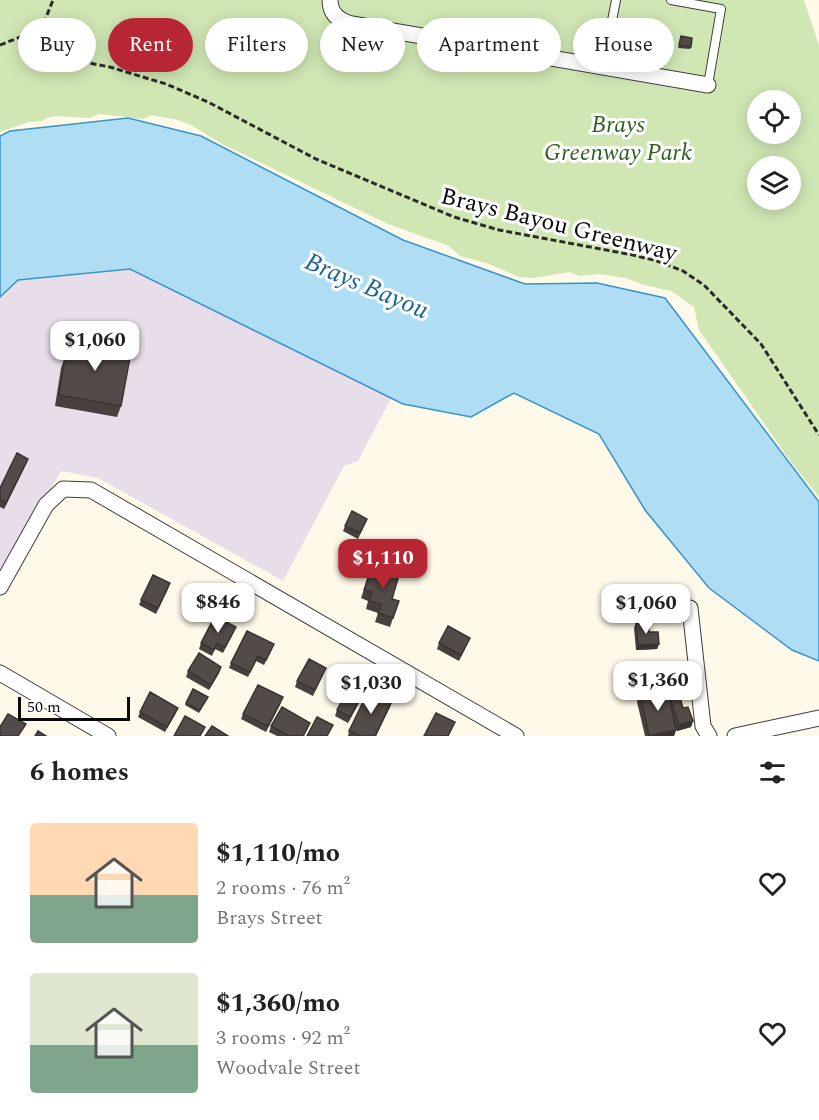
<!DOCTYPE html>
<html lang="en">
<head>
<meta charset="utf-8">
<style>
  :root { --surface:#fff; --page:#f6f6f6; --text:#222; --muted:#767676; --accent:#b62733 }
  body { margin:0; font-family:Spectral,serif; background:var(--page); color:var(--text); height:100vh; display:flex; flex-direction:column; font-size:22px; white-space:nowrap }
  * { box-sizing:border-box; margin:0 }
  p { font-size:20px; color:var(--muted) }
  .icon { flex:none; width:33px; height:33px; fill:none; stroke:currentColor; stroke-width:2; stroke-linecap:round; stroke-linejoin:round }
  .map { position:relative; height:736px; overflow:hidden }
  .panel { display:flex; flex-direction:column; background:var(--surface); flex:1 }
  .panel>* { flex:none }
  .guide { position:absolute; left:18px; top:18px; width:783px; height:54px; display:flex; gap:12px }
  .tools { position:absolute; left:747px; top:90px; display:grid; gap:12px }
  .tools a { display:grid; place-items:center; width:54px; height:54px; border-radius:50%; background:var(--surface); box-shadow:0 3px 15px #0003; font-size:30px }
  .scale { position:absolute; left:18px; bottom:15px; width:112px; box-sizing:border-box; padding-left:6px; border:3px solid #0a0a0a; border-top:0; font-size:16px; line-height:21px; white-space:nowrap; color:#0a0a0a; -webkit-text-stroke:4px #fff; paint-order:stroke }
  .price { position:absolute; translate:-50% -51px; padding:0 14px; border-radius:12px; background:#fff; color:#222; font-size:20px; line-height:39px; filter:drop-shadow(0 2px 3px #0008) }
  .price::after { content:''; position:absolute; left:50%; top:36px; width:18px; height:14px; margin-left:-9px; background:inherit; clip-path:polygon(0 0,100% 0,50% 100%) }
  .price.current { background:var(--accent); color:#fff }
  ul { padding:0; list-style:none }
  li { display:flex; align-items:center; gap:18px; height:150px; padding:0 30px }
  li span { display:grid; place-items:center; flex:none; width:168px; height:120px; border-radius:6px; color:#555 }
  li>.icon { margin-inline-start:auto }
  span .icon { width:72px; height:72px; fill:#fffc; stroke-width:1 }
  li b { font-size:26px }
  h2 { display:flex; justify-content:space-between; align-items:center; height:72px; padding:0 30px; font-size:26px }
  .pill { padding:0 21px; border-radius:27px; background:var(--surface); box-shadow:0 3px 15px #0003; font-size:21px; line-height:54px }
  .pill.current { background:var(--accent); color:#fff }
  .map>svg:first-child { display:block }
  .industrial { fill:#e8deea }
  .green { fill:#d0e7b4; fill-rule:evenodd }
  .water { fill:#afddf4; stroke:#3894c9; stroke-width:1.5 }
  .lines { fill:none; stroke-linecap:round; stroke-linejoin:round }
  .lane-casing { stroke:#3d3d3d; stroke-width:10 }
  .street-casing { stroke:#3d3d3d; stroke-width:17 }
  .path { stroke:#2c2c2c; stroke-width:3; stroke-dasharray:6 3; stroke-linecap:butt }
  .lane { stroke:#fff; stroke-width:8 }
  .street { stroke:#fff; stroke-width:15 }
  .wall { fill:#47403d }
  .shaded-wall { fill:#3a3432 }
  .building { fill:#534b47; stroke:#3a3432; stroke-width:1.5 }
  .labels { text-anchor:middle; stroke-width:6; stroke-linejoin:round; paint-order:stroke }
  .park-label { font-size:24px; font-style:italic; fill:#2e5f1e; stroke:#fff }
  .street-label { font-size:24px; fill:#0a0a0a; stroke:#fff }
  .water-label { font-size:26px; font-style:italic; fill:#186597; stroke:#fff }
</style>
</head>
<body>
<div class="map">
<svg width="819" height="736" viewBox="0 0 819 736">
  <rect width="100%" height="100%" fill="#fef9e8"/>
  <path class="industrial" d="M 130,269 L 391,398 L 358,461 L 344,466 L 283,581 L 98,478 L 61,471 L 0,575 L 0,297 L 18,280 Z"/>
  <path class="green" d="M 0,0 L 804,0 L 819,45 L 819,497 L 791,462 L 699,330 L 694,307 L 671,291 L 644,285 L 625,278 L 599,274 L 580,276 L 569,272 L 534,278 L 519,277 L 489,264 L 460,256 L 449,246 L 388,224 L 222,144 L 191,125 L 178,120 L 151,115 L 143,119 L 99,114 L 90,118 L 56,116 L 47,118 L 42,121 L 29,122 L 0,132 ZM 758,100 L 790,100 L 790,134 L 758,134 ZM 758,166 L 790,166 L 790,200 L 758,200 Z"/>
  <path class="water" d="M 128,118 L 201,136 L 403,240 L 525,284 L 597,283 L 665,298 L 819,502 L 819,661 L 792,650 L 709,588 L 645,510 L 599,434 L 514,393 L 471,417 L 403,404 L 130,269 L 18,280 L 0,297 L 0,136 L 10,131 Z"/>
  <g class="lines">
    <defs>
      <path id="lane" d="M 671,0 L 721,9 L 708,85
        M 603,67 L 616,0"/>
      <path id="street" d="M 330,0 C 330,14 339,21 352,24 L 708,85
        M 0,587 L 46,505 L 63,489 L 91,490 L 516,736
        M 690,608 L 703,726 L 709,736
        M 0,673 L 108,736
        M 735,736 L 819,718"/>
    </defs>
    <use href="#lane" class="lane-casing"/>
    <use href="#street" class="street-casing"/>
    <path class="path" d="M 37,40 L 53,0
      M 0,45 L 23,36 L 29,36 L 53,52 L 73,60 L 110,67 L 166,84 L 208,102 L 316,159 L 454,217 L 499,230 L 633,255 L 657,261 L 683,271 L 704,285 L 761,344 L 819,435"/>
    <use href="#lane" class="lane"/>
    <use href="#street" class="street"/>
  </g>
  <path class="wall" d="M 681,36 L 691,47 L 690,49 L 678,48 Z
    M 76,334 L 95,345 L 121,406 L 117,417 L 55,406 L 61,368 L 65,357 L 69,358 L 72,344 Z
    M 26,464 L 4,509 L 0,507 L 0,488 Z
    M 367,519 L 358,539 L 343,531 L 345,526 Z
    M 372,566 L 392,599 L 399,601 L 390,627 L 375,622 L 378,613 L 366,609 L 368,601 L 361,598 Z
    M 168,589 L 156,614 L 139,605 L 141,600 Z
    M 636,623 L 649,632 L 659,644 L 657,649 L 636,650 L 634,628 Z
    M 234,632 L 223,653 L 215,649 L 212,656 L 199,649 L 201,643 Z
    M 439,643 L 468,643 L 459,661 L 437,649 Z
    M 272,649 L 264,665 L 256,661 L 248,677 L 229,668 L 231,663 Z
    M 221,667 L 219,673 L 209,690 L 186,677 L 188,671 Z
    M 326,668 L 313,696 L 295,687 L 297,681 Z
    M 641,678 L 666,687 L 658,690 L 669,699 L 670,697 L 683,708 L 693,721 L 691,727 L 677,731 L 675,726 L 676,730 L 674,736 L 645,736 L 637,702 L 640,693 L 642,693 L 639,684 Z
    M 363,695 L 348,723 L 335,716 L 337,710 Z
    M 206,700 L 199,713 L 185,705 L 186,703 Z
    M 392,701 L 376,736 L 348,736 L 349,731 Z
    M 281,703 L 266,732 L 241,719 L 243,714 Z
    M 140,712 L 176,713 L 165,732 L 138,717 Z
    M 271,726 L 308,728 L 304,736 L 277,736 L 269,732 Z"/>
  <path class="shaded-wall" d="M 28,459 L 26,464 L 4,509 L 6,503 Z
    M 659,644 L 657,649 L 636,650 L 638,645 Z
    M 221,667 L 219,673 L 209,690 L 211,685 Z
    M 668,682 L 666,687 L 642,694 L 644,689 Z
    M 365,689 L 363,695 L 348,723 L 350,717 Z
    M 392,701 L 389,709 L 376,736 L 375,736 Z
    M 693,721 L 691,727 L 677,731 L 679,725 Z
    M 676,730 L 674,736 L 649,736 Z"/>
  <path class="building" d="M 681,36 L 692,38 L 691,47 L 679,45 Z
    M 76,334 L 96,337 L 95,345 L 131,352 L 121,406 L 59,395 L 65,357 L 71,358 Z
    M 17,453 L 28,459 L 6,503 L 0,500 L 0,488 Z
    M 352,511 L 367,519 L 360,533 L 345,526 Z
    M 372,566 L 399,575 L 392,599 L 399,601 L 393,618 L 378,613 L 381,604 L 369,601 L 372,592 L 364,590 Z
    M 153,575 L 170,583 L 158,608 L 141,600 Z
    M 215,616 L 236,627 L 225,647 L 217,643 L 214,650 L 201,643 Z
    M 649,622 L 649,632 L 658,632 L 659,644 L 638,645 L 636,623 Z
    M 448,626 L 470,638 L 461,655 L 439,643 Z
    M 247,631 L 274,644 L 266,660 L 258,656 L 250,672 L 231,663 Z
    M 199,653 L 221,667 L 211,685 L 188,671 Z
    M 309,659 L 326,668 L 315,690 L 297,681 Z
    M 665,671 L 668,682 L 644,689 L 641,678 Z
    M 352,682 L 365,689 L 350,717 L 337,710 Z
    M 258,685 L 283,697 L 268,726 L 243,714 Z
    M 667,688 L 676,730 L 649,736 L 640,693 Z
    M 193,689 L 208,697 L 200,710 L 186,703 Z
    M 369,690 L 392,701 L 375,736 L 360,736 L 349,731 Z
    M 150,692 L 178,708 L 167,727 L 140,712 Z
    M 679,694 L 683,708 L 688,707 L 693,721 L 679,725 L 670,697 Z
    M 282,707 L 310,723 L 303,736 L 289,736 L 271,726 Z
    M 436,713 L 455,722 L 448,736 L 424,736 Z
    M 8,714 L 26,724 L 18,736 L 0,736 L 0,727 Z
    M 185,716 L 205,727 L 200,736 L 174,736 Z
    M 317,717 L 333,725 L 327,736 L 307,736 Z
    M 212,726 L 228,736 L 205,736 Z
    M 38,731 L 46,736 L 35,736 Z"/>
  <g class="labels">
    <g class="park-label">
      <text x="618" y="132">Brays<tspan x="618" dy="28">Greenway Park</tspan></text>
    </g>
    <g class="street-label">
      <text transform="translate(559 224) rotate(14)" y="8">Brays Bayou Greenway</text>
    </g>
    <g class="water-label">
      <text transform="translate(367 285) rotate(23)" y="9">Brays Bayou</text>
    </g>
  </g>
</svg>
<div class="tools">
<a><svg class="icon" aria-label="locate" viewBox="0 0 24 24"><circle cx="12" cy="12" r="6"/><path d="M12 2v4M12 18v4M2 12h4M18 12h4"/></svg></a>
<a><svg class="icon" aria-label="layers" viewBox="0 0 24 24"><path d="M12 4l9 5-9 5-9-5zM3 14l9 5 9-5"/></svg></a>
</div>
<div class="scale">50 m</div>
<b class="price" style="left:95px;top:372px">$1,060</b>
<b class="price current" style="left:383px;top:590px">$1,110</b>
<b class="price" style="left:218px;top:634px">$846</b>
<b class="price" style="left:646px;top:635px">$1,060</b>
<b class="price" style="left:658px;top:712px">$1,360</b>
<b class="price" style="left:371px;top:715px">$1,030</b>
<div class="guide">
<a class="pill">Buy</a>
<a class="pill current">Rent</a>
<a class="pill">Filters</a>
<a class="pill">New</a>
<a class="pill">Apartment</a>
<a class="pill">House</a>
</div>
</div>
<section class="panel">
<h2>6 homes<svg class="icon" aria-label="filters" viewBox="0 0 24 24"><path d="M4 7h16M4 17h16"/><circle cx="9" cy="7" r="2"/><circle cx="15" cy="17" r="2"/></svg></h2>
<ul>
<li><span style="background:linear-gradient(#ffd9b3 60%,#7fa58c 0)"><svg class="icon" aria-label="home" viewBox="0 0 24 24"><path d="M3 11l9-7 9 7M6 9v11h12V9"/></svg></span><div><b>$1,110/mo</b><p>2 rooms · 76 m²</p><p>Brays Street</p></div><svg class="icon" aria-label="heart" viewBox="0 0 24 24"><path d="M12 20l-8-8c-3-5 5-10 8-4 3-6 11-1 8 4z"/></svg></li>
<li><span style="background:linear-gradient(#dfe7d0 60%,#7fa58c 0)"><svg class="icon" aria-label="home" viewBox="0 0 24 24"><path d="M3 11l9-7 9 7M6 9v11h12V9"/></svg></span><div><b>$1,360/mo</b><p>3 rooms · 92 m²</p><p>Woodvale Street</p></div><svg class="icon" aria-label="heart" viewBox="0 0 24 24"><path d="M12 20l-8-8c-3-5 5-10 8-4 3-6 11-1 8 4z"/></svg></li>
</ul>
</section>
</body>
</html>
